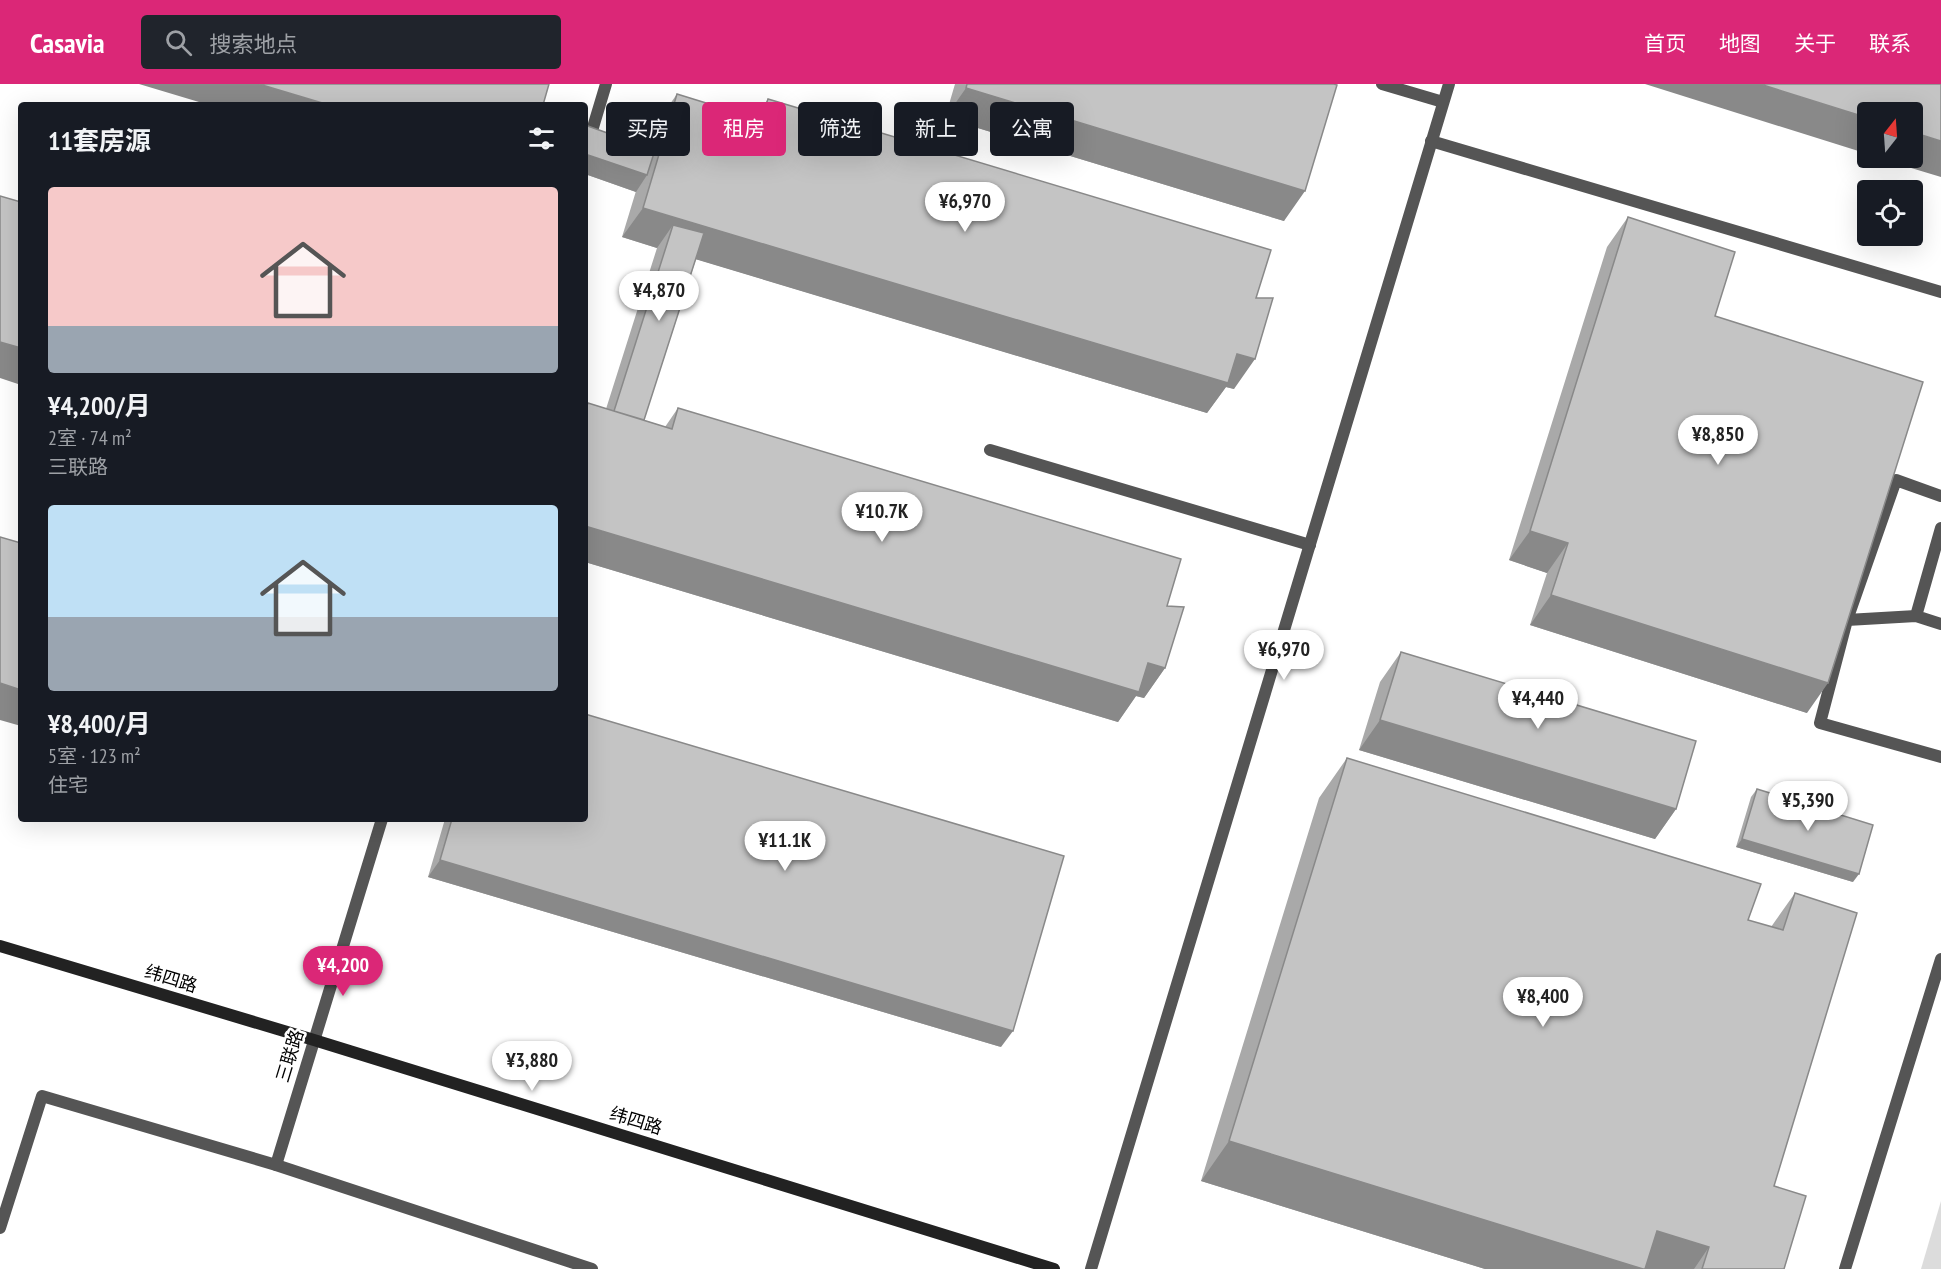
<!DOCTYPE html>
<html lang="zh">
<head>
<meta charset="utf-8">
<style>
  :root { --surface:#171b24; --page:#20242c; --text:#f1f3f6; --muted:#9ea1a6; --accent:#db2777 }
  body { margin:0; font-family:"PT Sans Narrow","Noto Sans SC",sans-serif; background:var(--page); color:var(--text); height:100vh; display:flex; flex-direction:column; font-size:22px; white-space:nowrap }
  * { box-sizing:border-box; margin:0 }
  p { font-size:20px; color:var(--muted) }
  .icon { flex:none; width:33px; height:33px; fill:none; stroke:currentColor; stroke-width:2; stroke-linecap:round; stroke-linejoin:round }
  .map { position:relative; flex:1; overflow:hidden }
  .side { position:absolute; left:18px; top:18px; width:570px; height:720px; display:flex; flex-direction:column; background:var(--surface); border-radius:6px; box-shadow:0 6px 24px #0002 }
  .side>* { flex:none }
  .guide { position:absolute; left:606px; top:18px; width:570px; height:54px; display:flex; gap:12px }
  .needle { width:39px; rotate:17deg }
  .controls { position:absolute; left:1857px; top:18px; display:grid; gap:12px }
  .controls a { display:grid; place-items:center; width:66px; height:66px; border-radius:6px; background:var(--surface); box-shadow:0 6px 24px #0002; font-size:30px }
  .price { position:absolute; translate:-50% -51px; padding:0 14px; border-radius:21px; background:#fff; color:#222; font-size:20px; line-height:39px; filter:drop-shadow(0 2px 3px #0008) }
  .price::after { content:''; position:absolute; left:50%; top:36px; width:18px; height:14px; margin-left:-9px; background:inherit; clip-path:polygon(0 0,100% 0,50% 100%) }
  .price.current { background:var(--accent); color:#fff }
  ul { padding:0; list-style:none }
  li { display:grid; align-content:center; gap:12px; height:318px; padding:0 30px }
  li span { display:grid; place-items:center; height:186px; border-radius:6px; color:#555 }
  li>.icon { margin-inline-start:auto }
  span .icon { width:108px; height:108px; fill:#fffc; stroke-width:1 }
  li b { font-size:26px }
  h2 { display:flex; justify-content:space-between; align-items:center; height:72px; padding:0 30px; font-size:26px }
  .pill { padding:0 21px; border-radius:6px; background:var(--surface); box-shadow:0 6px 24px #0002; font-size:21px; line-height:54px }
  .pill.current { background:var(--accent); color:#fff }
  header { display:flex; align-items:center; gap:36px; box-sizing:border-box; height:84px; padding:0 30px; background:var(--accent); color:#fff }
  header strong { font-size:28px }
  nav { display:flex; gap:33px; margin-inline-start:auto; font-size:21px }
  .search { width:420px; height:54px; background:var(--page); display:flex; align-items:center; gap:15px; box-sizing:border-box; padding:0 21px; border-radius:6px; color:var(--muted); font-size:22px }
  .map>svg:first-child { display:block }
  .green { fill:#dcdcdc }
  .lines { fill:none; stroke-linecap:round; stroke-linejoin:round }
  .lane { stroke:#555; stroke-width:12 }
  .street { stroke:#555; stroke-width:12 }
  .secondary { stroke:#222; stroke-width:12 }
  .wall { fill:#a9a9a9 }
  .shaded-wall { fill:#898989 }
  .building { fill:#c4c4c4; stroke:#898989; stroke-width:1.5 }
  .labels { text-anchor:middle; stroke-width:5; stroke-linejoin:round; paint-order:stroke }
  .street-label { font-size:18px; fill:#000; stroke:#fff }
</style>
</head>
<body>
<header>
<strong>Casavia</strong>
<div class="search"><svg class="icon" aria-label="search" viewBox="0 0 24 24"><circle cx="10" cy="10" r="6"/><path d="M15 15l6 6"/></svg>搜索地点</div>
<nav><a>首页</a><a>地图</a><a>关于</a><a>联系</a></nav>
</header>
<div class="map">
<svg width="1941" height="1185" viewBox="0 0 1941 1185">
  <rect width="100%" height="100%" fill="#fff"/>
  <path class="green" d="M 1941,1117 L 1941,1185 L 1921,1185 Z"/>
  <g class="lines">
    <path class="lane" d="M 1382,0 L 1443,18
      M 1431,57 L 1941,208
      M 990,366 L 1310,461
      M 0,1144 L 42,1012 L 276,1081 L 592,1185"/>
    <path class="street" d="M 585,70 L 606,0
      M 1941,412 L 1896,396 L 1847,536 L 1820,639 L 1941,673
      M 1916,532 L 1941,444
      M 1847,536 L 1916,532 L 1941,540
      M 276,1081 L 382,735
      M 1091,1185 L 1449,0
      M 1845,1185 L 1941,875"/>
    <path class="secondary" d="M 0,862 L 314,956 L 1054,1185"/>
  </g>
  <path class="wall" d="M 955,0 L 1334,0 L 1284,137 L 945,34 Z
    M 677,10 L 755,34 L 768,15 L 1256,214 L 1234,305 L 1226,303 L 1207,329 L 696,175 L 644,336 L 665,343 L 678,324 L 1167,522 L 1165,584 L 1144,614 L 1136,612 L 1118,638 L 585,478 L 585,323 L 588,319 L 606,325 L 657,164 L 622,153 L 636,107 L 636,108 L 585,90 L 585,42 L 649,64 L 656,40 Z
    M 1628,133 L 1715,232 L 1807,629 L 1530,541 L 1547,489 L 1509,476 L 1607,163 Z
    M 1401,568 L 1676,725 L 1655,755 L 1359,666 L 1380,598 Z
    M 1347,674 L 1748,836 L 1771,843 L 1795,809 L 1774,1102 L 1784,1185 L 1485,1185 L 1201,1097 L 1319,714 Z
    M 1757,705 L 1853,798 L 1736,763 L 1751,713 Z
    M 445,735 L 585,735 L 1001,963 L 428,793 Z"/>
  <path class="shaded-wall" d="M 139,0 L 259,0 L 329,21 L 209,21 Z
    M 1645,0 L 1760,0 L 1868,34 L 1868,70 Z
    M 966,4 L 1305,107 L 1284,137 L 945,34 Z
    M 1912,48 L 1941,57 L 1941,93 L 1878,74 L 1912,74 Z
    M 585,70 L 647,91 L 636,108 L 585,90 Z
    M 643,124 L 1237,270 L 1255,275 L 1234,305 L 1226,303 L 1207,329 L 665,166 L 673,141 L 657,164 L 622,153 Z
    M 0,258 L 21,264 L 21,301 L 0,294 Z
    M 585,442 L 1148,579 L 1165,584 L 1144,614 L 1136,612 L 1118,638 L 585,478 Z
    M 1530,447 L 1568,459 L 1547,489 L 1509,476 Z
    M 1551,511 L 1828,599 L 1807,629 L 1530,541 Z
    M 0,599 L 21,606 L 21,642 L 0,636 Z
    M 1380,636 L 1676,725 L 1655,755 L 1359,666 Z
    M 1742,755 L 1859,790 L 1853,798 L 1736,763 Z
    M 440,776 L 1013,947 L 1001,963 L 428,793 Z
    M 1229,1057 L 1657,1147 L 1709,1163 L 1694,1185 L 1485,1185 L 1201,1097 Z"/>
  <path class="building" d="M 259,0 L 549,0 L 543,21 L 329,21 Z
    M 967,0 L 1334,0 L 1337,1 L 1305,107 L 966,4 Z
    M 1760,0 L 1941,0 L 1941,57 L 1912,48 L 1912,28 L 1868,28 L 1868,34 Z
    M 677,10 L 761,36 L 768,15 L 1271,166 L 1256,214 L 1273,214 L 1255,275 L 1237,270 L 1228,299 L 643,124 Z
    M 585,41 L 655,66 L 647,91 L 585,70 Z
    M 0,112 L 21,118 L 21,264 L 0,258 Z
    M 1628,133 L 1735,168 L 1715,232 L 1923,298 L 1828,599 L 1551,511 L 1568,459 L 1530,447 Z
    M 673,141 L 704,149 L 644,336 L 614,327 Z
    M 588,319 L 672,345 L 678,324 L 1181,475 L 1167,522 L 1184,523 L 1165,584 L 1148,579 L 1139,608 L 585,442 L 585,328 Z
    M 0,453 L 21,459 L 21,606 L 0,599 Z
    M 1401,568 L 1696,657 L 1676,725 L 1380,636 Z
    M 585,630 L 1064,772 L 1013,947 L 440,776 L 452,735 L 585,735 Z
    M 1347,674 L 1761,800 L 1748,836 L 1783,846 L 1795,809 L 1857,829 L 1774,1102 L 1806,1112 L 1784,1185 L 1702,1185 L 1709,1163 L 1657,1147 L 1645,1185 L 1643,1185 L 1229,1057 Z
    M 1757,705 L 1873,741 L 1859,790 L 1742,755 Z"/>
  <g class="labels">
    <g class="street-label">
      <text transform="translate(171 895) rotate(17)" y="6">纬四路</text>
      <text transform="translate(290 972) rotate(-73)" y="6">三联路</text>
      <text transform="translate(636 1037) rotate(17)" y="6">纬四路</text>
    </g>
  </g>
</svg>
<div class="controls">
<a><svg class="needle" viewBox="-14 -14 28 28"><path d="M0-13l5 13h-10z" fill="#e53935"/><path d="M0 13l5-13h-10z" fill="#9ea1a6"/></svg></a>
<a><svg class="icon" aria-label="locate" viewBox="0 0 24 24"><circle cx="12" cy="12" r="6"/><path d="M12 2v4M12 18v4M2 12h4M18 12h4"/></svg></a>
</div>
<b class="price" style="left:965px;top:149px">¥6,970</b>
<b class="price" style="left:659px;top:238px">¥4,870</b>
<b class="price" style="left:1718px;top:382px">¥8,850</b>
<b class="price" style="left:882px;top:459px">¥10.7K</b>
<b class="price" style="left:1284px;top:597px">¥6,970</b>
<b class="price" style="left:1538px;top:646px">¥4,440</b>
<b class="price" style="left:1808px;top:748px">¥5,390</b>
<b class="price" style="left:785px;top:788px">¥11.1K</b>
<b class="price current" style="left:343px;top:913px">¥4,200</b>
<b class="price" style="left:1543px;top:944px">¥8,400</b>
<b class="price" style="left:532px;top:1008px">¥3,880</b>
<div class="guide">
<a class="pill">买房</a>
<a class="pill current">租房</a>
<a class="pill">筛选</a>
<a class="pill">新上</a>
<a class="pill">公寓</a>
</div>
<section class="side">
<h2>11套房源<svg class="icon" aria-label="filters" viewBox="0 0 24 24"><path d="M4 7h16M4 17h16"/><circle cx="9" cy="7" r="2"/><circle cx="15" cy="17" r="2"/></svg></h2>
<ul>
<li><span style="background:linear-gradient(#f6c9c9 75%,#9aa5b1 0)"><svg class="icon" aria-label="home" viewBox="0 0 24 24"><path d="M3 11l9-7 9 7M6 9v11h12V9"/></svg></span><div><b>¥4,200/月</b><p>2室 · 74 m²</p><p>三联路</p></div></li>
<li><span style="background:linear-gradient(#bfe0f5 60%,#9aa5b1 0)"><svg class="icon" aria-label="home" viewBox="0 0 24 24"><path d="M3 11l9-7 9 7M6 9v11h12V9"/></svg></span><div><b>¥8,400/月</b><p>5室 · 123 m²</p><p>住宅</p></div></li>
</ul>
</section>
</div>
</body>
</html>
